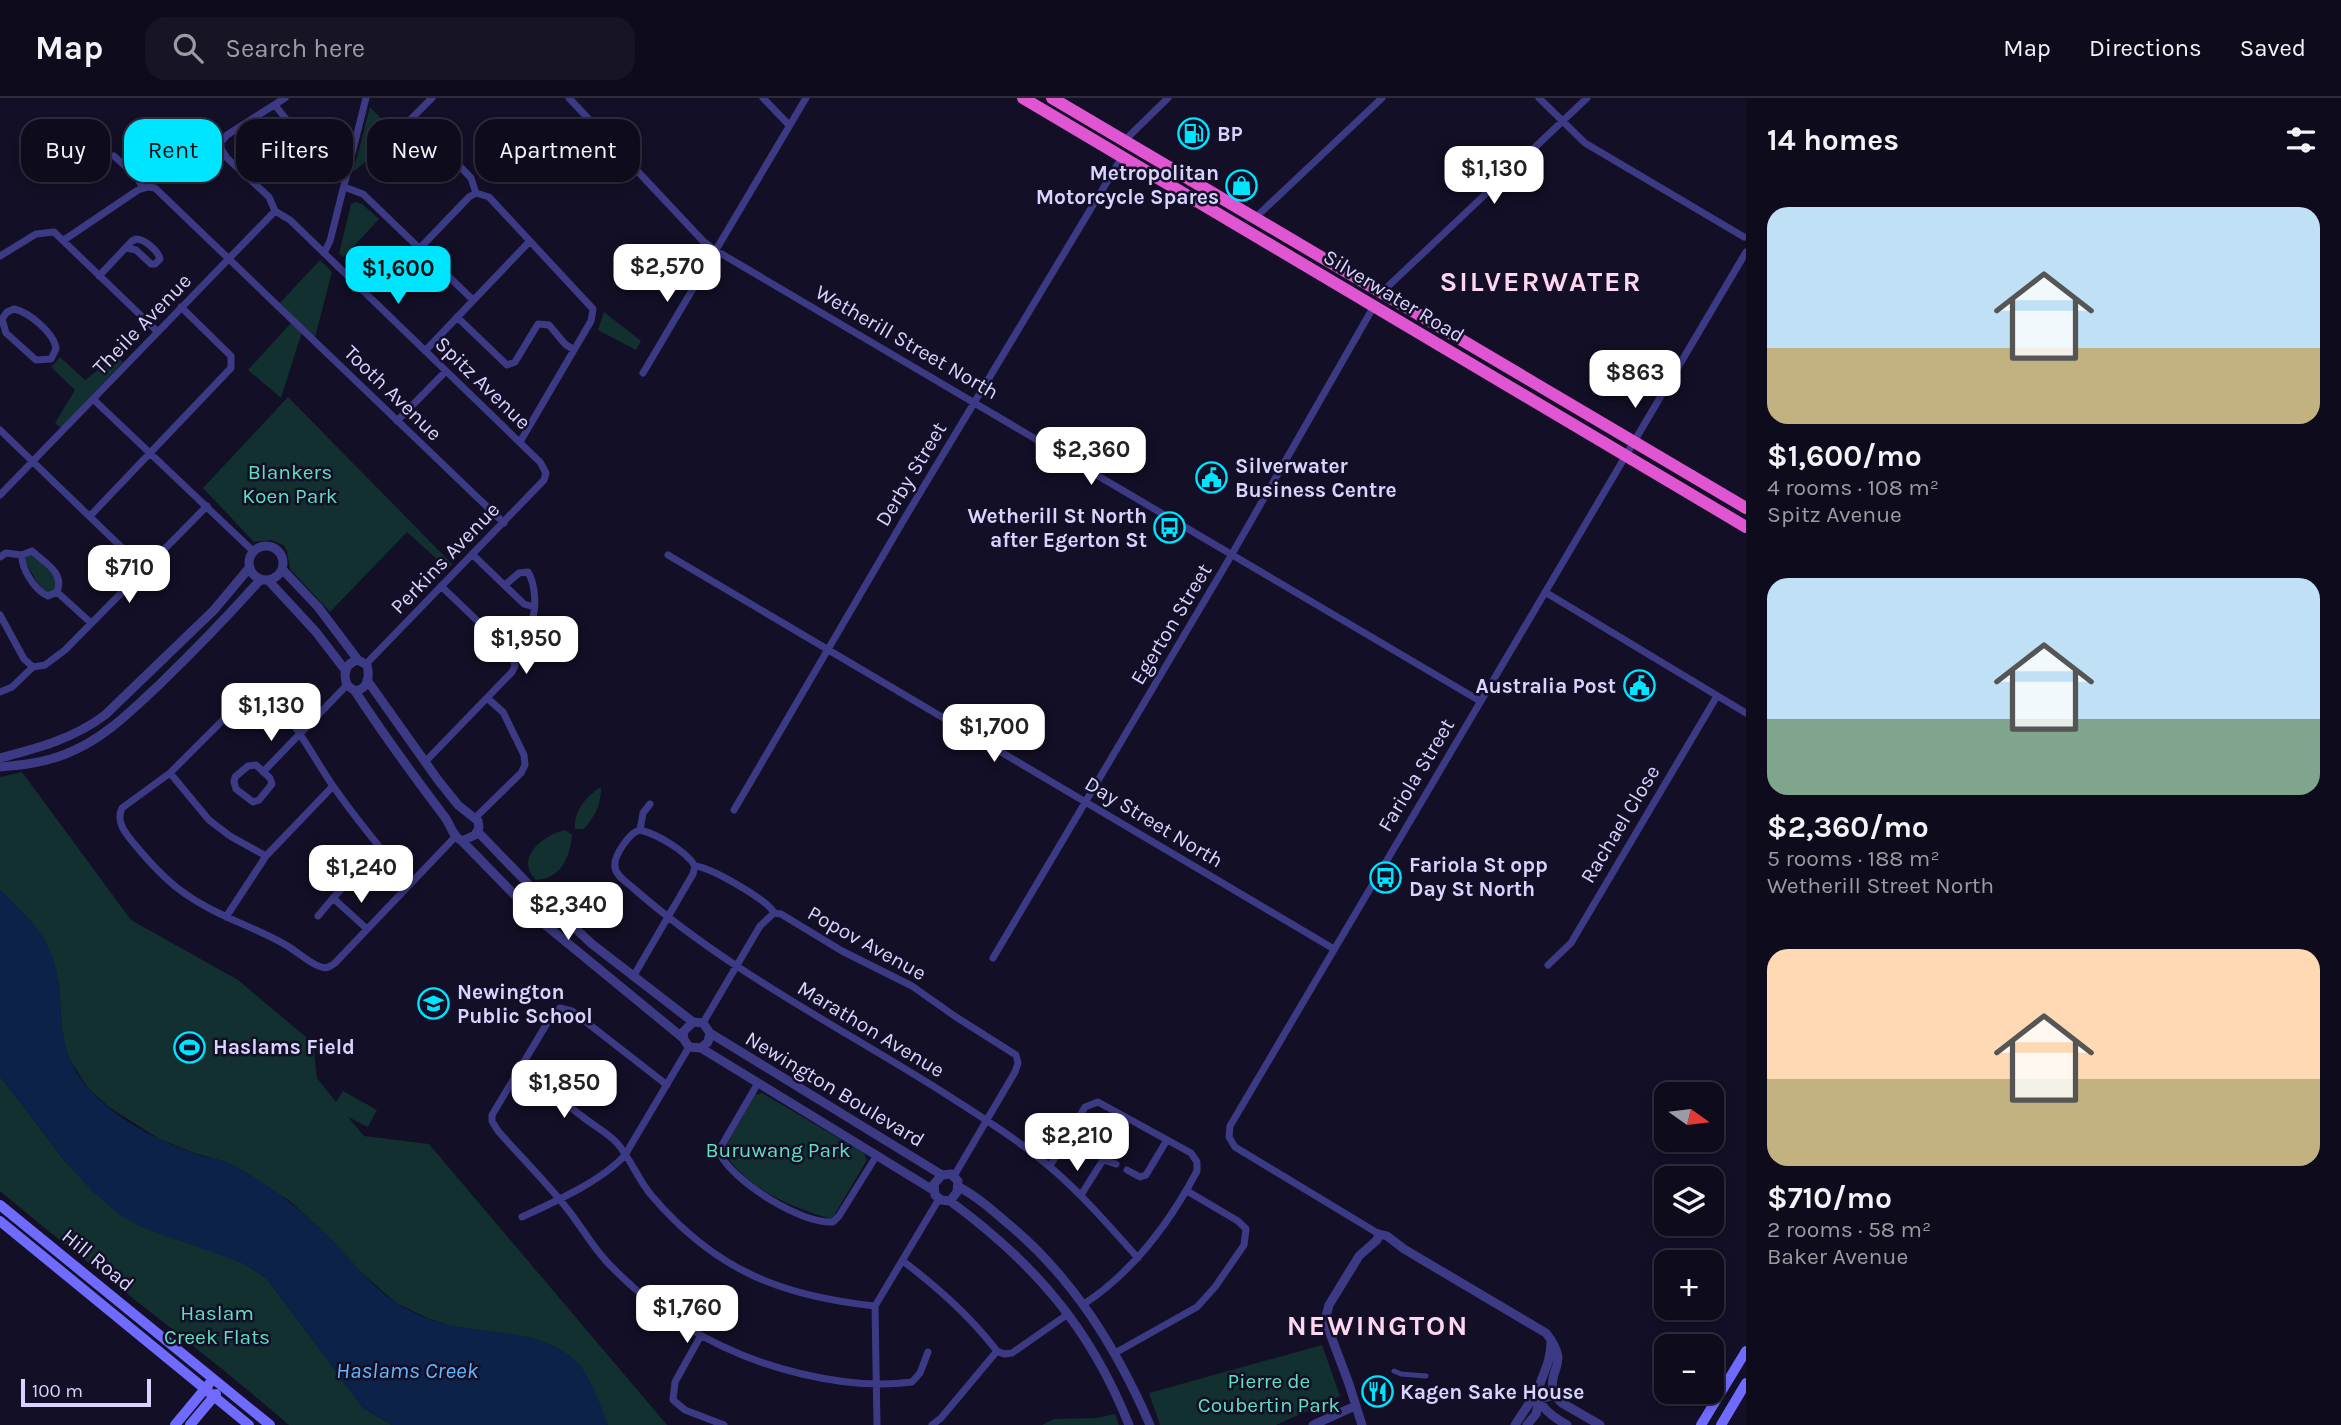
<!DOCTYPE html>
<html lang="en">
<head>
<meta charset="utf-8">
<style>
  :root { --surface:#0e0b1c; --page:#171425; --text:#f1f3f6; --muted:#9b9ba3; --line:#2e2b3b; --accent:#00e5ff }
  body { margin:0; font-family:Karla,sans-serif; background:var(--page); color:var(--text); height:100vh; display:flex; flex-direction:column; font-size:26px; white-space:nowrap }
  * { box-sizing:border-box; margin:0 }
  p { font-size:23px; color:var(--muted) }
  .icon { flex:none; width:38px; height:38px; fill:none; stroke:currentColor; stroke-width:2; stroke-linecap:round; stroke-linejoin:round }
  .map { position:relative; flex:1; overflow:hidden }
  .panel { display:flex; flex-direction:column; background:var(--surface); width:595px }
  .panel>* { flex:none }
  .top-card { position:absolute; left:21px; top:21px; width:665px; height:63px; display:flex; gap:14px }
  .needle { width:46px; rotate:104deg }
  .fabs { position:absolute; left:1654px; top:984px; display:grid; gap:14px }
  .fabs a { display:grid; place-items:center; width:70px; height:70px; border-radius:14px; background:var(--surface); box-shadow:0 4px 10px #0003,0 0 0 2px var(--line); font-size:35px }
  .scale { position:absolute; left:21px; bottom:18px; width:130px; box-sizing:border-box; padding-left:7px; border:4px solid #d9d4ff; border-top:0; font-size:19px; line-height:24px; white-space:nowrap; color:#d9d4ff; -webkit-text-stroke:5px #130f26; paint-order:stroke }
  .price { position:absolute; translate:-50% -60px; padding:0 16px; border-radius:14px; background:#fff; color:#222; font-size:23px; line-height:46px; filter:drop-shadow(0 2px 4px #0008) }
  .price::after { content:''; position:absolute; left:50%; top:42px; width:21px; height:16px; margin-left:-10px; background:inherit; clip-path:polygon(0 0,100% 0,50% 100%) }
  .price.active { background:var(--accent); color:#111 }
  ul { padding:0; list-style:none }
  li { display:grid; align-content:center; gap:14px; height:371px; padding:0 21px }
  li span { display:grid; place-items:center; height:217px; border-radius:21px; color:#555 }
  li>.icon { margin-inline-start:auto }
  span .icon { width:126px; height:126px; fill:#fffc; stroke-width:1 }
  li b { font-size:30px }
  h2 { display:flex; justify-content:space-between; align-items:center; height:84px; padding:0 21px; font-size:30px }
  .tag { padding:0 24px; border-radius:21px; background:var(--surface); box-shadow:0 4px 10px #0003,0 0 0 2px var(--line); font-size:24px; line-height:63px }
  .tag.active { background:var(--accent); color:#111 }
  header { display:flex; align-items:center; gap:42px; box-sizing:border-box; height:98px; padding:0 35px; background:var(--surface); border-bottom:2px solid var(--line) }
  header strong { font-size:33px }
  nav { display:flex; gap:38px; margin-inline-start:auto; font-size:24px }
  .search { width:490px; height:63px; background:var(--page); display:flex; align-items:center; gap:18px; box-sizing:border-box; padding:0 24px; border-radius:21px; color:var(--muted); font-size:26px }
  main { display:flex; flex:1; min-height:0 }
  .map>svg:first-child { display:block }
  .green { fill:#12302f }
  .water { fill:#0c2248 }
  .lines { fill:none; stroke-linecap:round; stroke-linejoin:round }
  .pedestrian { stroke:#3d3a85; stroke-width:5 }
  .minor { stroke:#3d3a85; stroke-width:7 }
  .tertiary { stroke:#3d3a85; stroke-width:9 }
  .secondary { stroke:#6f6bff; stroke-width:10 }
  .trunk { stroke:#e055d1; stroke-width:12 }
  .labels { text-anchor:middle; stroke-width:5; stroke-linejoin:round; paint-order:stroke }
  .poi-label { font-size:21px; font-weight:bold; fill:#d9d4ff; stroke:#130f26; text-anchor:start }
  .street-label { font-size:21px; fill:#d9d4ff; stroke:#130f26 }
  .park-label { font-size:21px; fill:#5fe0c0; stroke:#130f26 }
  .water-label { font-size:23px; font-style:italic; fill:#62b6ff; stroke:#130f26 }
  .district-label { font-size:28px; font-weight:bold; letter-spacing:2px; fill:#ffd6f0; stroke:#130f26 }
</style>
</head>
<body>
<header>
<strong>Map</strong>
<div class="search"><svg class="icon" aria-label="search" viewBox="0 0 24 24"><circle cx="10" cy="10" r="6"/><path d="M15 15l6 6"/></svg>Search here</div>
<nav><a>Map</a><a>Directions</a><a>Saved</a></nav>
</header>
<main>
<div class="map">
<svg width="1746" height="1327" viewBox="0 0 1746 1327">
  <rect width="100%" height="100%" fill="#130f26"/>
  <path class="green" d="M 370,9 L 398,38 L 353,74 Z
    M 355,104 L 362,106 L 379,121 L 344,159 L 339,156 L 351,106 Z
    M 320,162 L 332,174 L 315,239 L 279,206 Z
    M 604,214 L 641,243 L 636,252 L 598,232 Z
    M 291,225 L 302,234 L 281,300 L 248,272 Z
    M 116,258 L 123,264 L 61,330 L 55,325 L 75,292 L 51,269 L 60,259 L 85,282 Z
    M 288,299 L 452,466 L 448,471 L 407,434 L 330,514 L 290,471 L 287,453 L 283,447 L 271,442 L 254,444 L 203,390 Z
    M 33,456 L 56,480 L 58,489 L 52,496 L 42,493 L 25,463 L 26,459 Z
    M 22,674 L 131,822 L 238,882 L 313,945 L 317,980 L 336,1004 L 343,993 L 377,1012 L 368,1029 L 348,1019 L 364,1038 L 429,1046 L 667,1327 L 608,1327 L 580,1267 L 532,1240 L 451,1228 L 427,1220 L 396,1205 L 354,1168 L 333,1143 L 290,1103 L 226,1064 L 194,1055 L 159,1041 L 109,1009 L 88,990 L 68,959 L 62,935 L 59,886 L 0,792 L 0,679 Z
    M 599,690 L 601,690 C 601,707 595,718 584,731 L 575,731 C 574,713 585,700 599,690 Z
    M 565,732 L 572,737 C 570,759 561,781 536,782 C 514,760 543,737 565,732 Z
    M 0,978 L 67,1066 L 213,1153 L 243,1165 L 267,1181 L 363,1310 L 392,1327 L 289,1327 C 195,1246 95,1173 0,1093 Z
    M 762,995 L 864,1055 L 867,1062 L 832,1121 C 791,1110 746,1090 723,1053 L 755,997 Z
    M 1322,1247 L 1340,1298 L 1276,1327 L 1160,1327 L 1149,1295 Z
    M 1115,1316 L 1119,1327 L 1042,1327 L 1054,1321 L 1097,1320 Z"/>
  <path class="water" d="M 0,791 C 20,812 42,830 52,857 C 66,896 54,939 77,975 C 102,1014 151,1040 193,1055 C 206,1060 222,1061 234,1067 C 269,1087 302,1112 331,1141 C 352,1162 369,1186 395,1204 C 411,1215 434,1224 453,1228 C 495,1236 546,1233 578,1265 C 590,1278 602,1310 608,1327 L 392,1327 L 363,1310 L 267,1181 L 243,1165 L 143,1130 L 120,1117 L 93,1094 L 67,1066 L 0,978 Z"/>
  <g class="lines">
    <path class="pedestrian" d="M 1394,1273 L 1401,1276 L 1426,1278"/>
    <path class="minor" d="M 285,0 L 227,37 L 221,44 L 221,51 L 227,60 L 269,99 L 275,113 L 290,122 L 540,364 L 546,375 L 544,382 L 366,566
      M 432,0 L 406,26 L 403,35 L 431,64 L 440,66 L 449,58
      M 569,0 L 703,143 L 715,152 L 1480,603
      M 763,0 L 789,27
      M 1539,0 L 1585,45 L 1744,139
      M 275,7 C 294,32 319,61 349,71
      M 413,19 L 471,80 L 476,95 L 489,99 L 593,211 L 591,223 L 520,344
      M 1124,43 L 1168,0
      M 114,58 L 136,78 L 143,90
      M 344,89 L 363,96 L 473,202
      M 1255,120 L 1382,0
      M 64,142 L 138,92 L 148,89 L 155,90 L 504,425
      M 420,150 L 469,99 L 476,95
      M 324,155 L 330,143 L 366,0
      M 0,158 L 36,136 L 54,134 L 158,234
      M 99,178 L 132,143 L 136,141 C 145,141 158,153 160,161 L 155,166 L 151,166 L 136,152 L 127,150
      M 1381,195 L 1587,0
      M 14,211 C 29,214 55,236 56,251 L 51,261 L 36,262 L 6,235 L 2,221 L 7,214 Z
      M 457,219 L 507,267 L 515,264 L 538,226 L 549,227 L 565,246 L 574,252
      M 425,253 L 529,144
      M 643,275 L 806,0
      M 93,301 L 254,454
      M 397,323 L 446,273
      M 0,332 L 145,472
      M 0,397 L 275,113
      M 90,418 L 231,270 L 231,258 L 181,209
      M 472,456 L 524,506 L 534,509
      M 22,457 C 21,470 35,493 48,498 L 57,494
      M 668,457 L 1334,851
      M 0,459 L 6,455 L 22,457 L 32,453 C 45,465 65,475 57,494
      M 505,487 L 519,475 L 528,474 C 535,485 538,513 530,525 C 524,534 514,542 506,550
      M 57,494 L 91,525
      M 1545,494 L 1746,615
      M 0,517 L 24,561 L 33,569
      M 0,594 L 12,589 L 33,569 L 45,567 L 65,552 L 207,408
      M 425,664 L 512,574 L 515,568 L 512,556 L 441,488
      M 256,667 L 270,680 L 272,686 L 259,702 L 253,704 L 236,691 L 234,684 L 235,679 L 248,668 Z
      M 263,674 L 347,587
      M 170,675 L 209,722 L 230,738 L 266,758
      M 734,712 L 906,418 L 1122,59
      M 475,720 L 521,675 L 525,667 L 524,657 L 503,614 L 487,600
      M 640,732 C 630,734 613,758 615,769 C 616,778 626,784 632,789 C 725,871 836,927 941,993 C 978,1017 1016,1040 1050,1069 C 1082,1096 1110,1129 1138,1160
      M 640,732 L 643,715 L 650,706
      M 695,768 C 710,769 768,802 774,815 L 781,816 L 842,853 L 912,888 L 956,919 L 1016,957 L 1018,965 L 1015,974 L 954,1078
      M 350,782 L 333,800 L 367,831
      M 410,785 C 383,754 357,722 333,688 C 318,667 283,602 263,593 L 255,593 L 244,601 L 170,675 L 122,710 C 115,725 127,737 136,748 C 151,766 167,784 187,797 C 217,818 252,828 284,846 C 296,852 308,865 321,869 C 327,871 331,868 335,865 L 455,739
      M 318,818 L 333,800
      M 226,819 L 266,758 L 333,688
      M 993,860 L 1228,463 L 1374,208
      M 1548,867 L 1571,845 L 1717,598
      M 633,879 L 693,776 L 695,768 C 686,753 657,736 640,732
      M 703,925 L 760,828 L 774,815
      M 520,970 C 541,986 562,1003 583,1019 C 594,1028 608,1035 617,1045 C 631,1061 638,1082 652,1098 C 715,1172 781,1198 875,1208
      M 758,985 L 722,1047 L 720,1056 C 734,1084 801,1126 833,1124 L 839,1118 L 877,1057
      M 667,987 L 572,913 L 560,910 L 552,917 L 492,1017 L 492,1023 L 498,1033 C 520,1058 544,1082 565,1108 C 580,1126 591,1147 607,1164 C 661,1221 725,1258 802,1276 C 836,1284 877,1289 912,1284 L 920,1275 L 928,1254
      M 1050,1068 L 1085,1009 L 1098,1004 L 1191,1055 L 1197,1064 L 1197,1073 C 1169,1126 1134,1173 1084,1206
      M 1127,1072 L 1140,1079 L 1146,1077 L 1167,1042
      M 1081,1097 L 1103,1062 L 1116,1066
      M 522,1119 C 554,1104 602,1083 625,1057 L 689,949
      M 1379,1136 L 1235,1049 L 1229,1039 L 1230,1028 L 1746,154
      M 903,1163 C 938,1190 969,1217 997,1253
      M 700,1239 L 675,1284 L 673,1302 L 685,1312 L 724,1327
      M 1115,1255 L 1197,1209 L 1215,1189 L 1244,1147 L 1246,1131 L 1238,1123 L 1187,1093
      M 877,1327 L 875,1208 L 939,1101
      M 932,1327 L 941,1320 L 997,1253 L 1004,1256 L 1012,1255 L 1068,1216"/>
    <path class="tertiary" d="M249 465a17 17 0 1 1 34 0a17 17 0 1 1-34 0Z
      M 282,471 L 318,509 L 358,562 L 367,567 C 370,579 368,591 355,593
      M 268,482 L 316,534 L 346,573
      M 358,562 C 345,565 343,576 347,587 L 355,593 C 383,636 413,677 444,718 C 451,727 452,738 462,743 L 537,820 L 683,940 L 689,949 L 701,950 L 708,944 L 710,935 L 703,925 L 693,924 L 684,933 L 683,940
      M 367,582 L 438,682 L 458,707 L 478,723 L 479,730 L 475,737 L 462,743
      M 0,660 C 38,650 73,641 105,617 L 214,512 L 250,469
      M 0,669 C 22,667 42,665 63,657 C 102,643 131,613 161,585 C 196,551 229,517 261,481
      M 478,734 L 533,791 L 592,846 L 693,924
      M 710,935 L 942,1077
      M 701,950 L 933,1092
      M 959,1089 C 976,1098 991,1111 1006,1124 C 1072,1178 1116,1249 1150,1327
      M 950,1103 L 957,1094 L 958,1083 L 951,1076 L 942,1077 L 934,1086 L 935,1097 L 941,1102 L 950,1103 C 1034,1165 1090,1229 1129,1327
      M 1379,1136 L 1387,1138 L 1404,1151 L 1546,1235 C 1572,1268 1546,1269 1554,1297
      M 1551,1242 C 1552,1285 1513,1296 1567,1327
      M 1554,1297 L 1562,1305 L 1600,1327
      M 1313,1327 L 1355,1308
      M 1362,1327 L 1349,1286 L 1325,1222 L 1329,1207 L 1359,1158 L 1377,1142 L 1379,1136
      M 1515,1327 L 1530,1304 L 1554,1297
      M 1527,1327 L 1536,1316 L 1539,1303"/>
    <path class="secondary" d="M 0,1107 L 270,1327
      M 0,1123 L 249,1327
      M 175,1327 L 209,1286
      M 190,1327 L 216,1296
      M 1701,1327 L 1746,1253
      M 1721,1327 L 1746,1285"/>
    <path class="trunk" d="M 1023,0 L 1746,429
      M 1052,0 L 1746,410"/>
  </g>
  <defs>
    <symbol id="fuel-ring" viewBox="-11 -11 22 22"><circle r="9.5" fill="#130f26" stroke="#00e5ff" stroke-width="1.5"/><path d="M-5.5-6h7V0h2V4h1.3V-2.5L3-4.5l.8-.8L6-3V5H2.5V1h-1V6h-7ZM-4.2-4.7v3.2H.2V-4.7Z" fill="#00e5ff"/></symbol>
    <symbol id="shop-ring" viewBox="-11 -11 22 22"><circle r="9.5" fill="#130f26" stroke="#00e5ff" stroke-width="1.5"/><path d="M-5-2.5h2.3a2.7 3.5 0 0 1 5.4 0H5L5.5 6h-11ZM-1.5-2.5h3a1.5 2.3 0 0 0-3 0Z" fill="#00e5ff"/></symbol>
    <symbol id="civic-ring" viewBox="-11 -11 22 22"><circle r="9.5" fill="#130f26" stroke="#00e5ff" stroke-width="1.5"/><path d="M-.6-6.5H3V-4.5H.6V-3L4-1V1h2V6H-6V1h2V-1L-.6-3ZM-1.2 2.5V6h2.4V2.5Z" fill="#00e5ff"/></symbol>
    <symbol id="bus-ring" viewBox="-11 -11 22 22"><circle r="9.5" fill="#130f26" stroke="#00e5ff" stroke-width="1.5"/><path d="M-5-6H5V4H4V6H2V4H-2V6H-4V4H-5ZM-3.5-4V0h7V-4ZM-3.5 1.2v1.5H-2V1.2ZM2 1.2v1.5H3.5V1.2Z" fill="#00e5ff"/></symbol>
    <symbol id="school-ring" viewBox="-11 -11 22 22"><circle r="9.5" fill="#130f26" stroke="#00e5ff" stroke-width="1.5"/><path d="M0-5L7-2L0 1L-7-2ZM-4 1L0 2.5L4 1V4Q0 6-4 4Z" fill="#00e5ff"/></symbol>
    <symbol id="stadium-ring" viewBox="-11 -11 22 22"><circle r="9.5" fill="#130f26" stroke="#00e5ff" stroke-width="1.5"/><path d="M0-5a6.5 5 0 1 0 0 10a6.5 5 0 1 0 0-10ZM-3.5-1.8h7v3.6h-7Z" fill="#00e5ff"/></symbol>
    <symbol id="restaurant-ring" viewBox="-11 -11 22 22"><circle r="9.5" fill="#130f26" stroke="#00e5ff" stroke-width="1.5"/><path d="M-5-6h1v4h1v-4h1v4h1v-4h1v5L-1.5 .5V6h-2V.5L-5-1ZM5-6V6H3V1.5H1.5Q1.5-4 5-6Z" fill="#00e5ff"/></symbol>
  </defs>
  <g fill-rule="evenodd">
    <use href="#fuel-ring" x="1176" y="18" width="35" height="35"/>
    <use href="#shop-ring" x="1224" y="70" width="35" height="35"/>
    <use href="#civic-ring" x="1194" y="362" width="35" height="35"/>
    <use href="#bus-ring" x="1152" y="412" width="35" height="35"/>
    <use href="#civic-ring" x="1622" y="570" width="35" height="35"/>
    <use href="#bus-ring" x="1368" y="762" width="35" height="35"/>
    <use href="#school-ring" x="416" y="888" width="35" height="35"/>
    <use href="#stadium-ring" x="172" y="932" width="35" height="35"/>
    <use href="#restaurant-ring" x="1360" y="1276" width="35" height="35"/>
  </g>
  <g class="labels">
    <g class="poi-label">
      <text x="1217" y="43">BP</text>
      <text x="1219" y="82" text-anchor="end">Metropolitan<tspan x="1219" dy="24">Motorcycle Spares</tspan></text>
      <text x="1235" y="375">Silverwater<tspan x="1235" dy="24">Business Centre</tspan></text>
      <text x="1147" y="425" text-anchor="end">Wetherill St North<tspan x="1147" dy="24">after Egerton St</tspan></text>
      <text x="1616" y="595" text-anchor="end">Australia Post</text>
      <text x="1409" y="774">Fariola St opp<tspan x="1409" dy="24">Day St North</tspan></text>
      <text x="457" y="901">Newington<tspan x="457" dy="24">Public School</tspan></text>
      <text x="213" y="956">Haslams Field</text>
      <text x="1400" y="1301">Kagen Sake House</text>
    </g>
    <g class="street-label">
      <text transform="translate(1394 198) rotate(31)" y="7">Silverwater Road</text>
      <text transform="translate(142 226) rotate(-46)" y="7">Theile Avenue</text>
      <text transform="translate(907 244) rotate(30)" y="7">Wetherill Street North</text>
      <text transform="translate(483 285) rotate(44)" y="7">Spitz Avenue</text>
      <text transform="translate(393 295) rotate(44)" y="7">Tooth Avenue</text>
      <text transform="translate(911 376) rotate(-59)" y="7">Derby Street</text>
      <text transform="translate(445 460) rotate(-46)" y="7">Perkins Avenue</text>
      <text transform="translate(1171 526) rotate(-59)" y="7">Egerton Street</text>
      <text transform="translate(1416 677) rotate(-59)" y="7">Fariola Street</text>
      <text transform="translate(1154 724) rotate(31)" y="7">Day Street North</text>
      <text transform="translate(1620 726) rotate(-59)" y="7">Rachael Close</text>
      <text transform="translate(867 845) rotate(29)" y="7">Popov Avenue</text>
      <text transform="translate(871 931) rotate(31)" y="7">Marathon Avenue</text>
      <text transform="translate(835 991) rotate(31)" y="7">Newington Boulevard</text>
      <text transform="translate(98 1162) rotate(39)" y="7">Hill Road</text>
    </g>
    <g class="park-label">
      <text x="290" y="381">Blankers<tspan x="290" dy="24">Koen Park</tspan></text>
      <text x="778" y="1059">Buruwang Park</text>
      <text x="217" y="1222">Haslam<tspan x="217" dy="24">Creek Flats</tspan></text>
      <text x="1269" y="1290">Pierre de<tspan x="1269" dy="24">Coubertin Park</tspan></text>
    </g>
    <g class="water-label">
      <text x="407" y="1280">Haslams Creek</text>
    </g>
    <g class="district-label">
      <text x="1541" y="193">SILVERWATER</text>
      <text x="1378" y="1237">NEWINGTON</text>
    </g>
  </g>
</svg>
<div class="fabs">
<a><svg class="needle" viewBox="-14 -14 28 28"><path d="M0-13l5 13h-10z" fill="#e53935"/><path d="M0 13l5-13h-10z" fill="#9b9ba3"/></svg></a>
<a><svg class="icon" aria-label="layers" viewBox="0 0 24 24"><path d="M12 4l9 5-9 5-9-5zM3 14l9 5 9-5"/></svg></a>
<a>+</a>
<a>−</a>
</div>
<div class="scale">100 m</div>
<b class="price" style="left:1494px;top:108px">$1,130</b>
<b class="price" style="left:667px;top:206px">$2,570</b>
<b class="price active" style="left:398px;top:208px">$1,600</b>
<b class="price" style="left:1635px;top:312px">$863</b>
<b class="price" style="left:1091px;top:389px">$2,360</b>
<b class="price" style="left:129px;top:507px">$710</b>
<b class="price" style="left:526px;top:578px">$1,950</b>
<b class="price" style="left:271px;top:645px">$1,130</b>
<b class="price" style="left:994px;top:666px">$1,700</b>
<b class="price" style="left:361px;top:807px">$1,240</b>
<b class="price" style="left:568px;top:844px">$2,340</b>
<b class="price" style="left:564px;top:1022px">$1,850</b>
<b class="price" style="left:1077px;top:1075px">$2,210</b>
<b class="price" style="left:687px;top:1247px">$1,760</b>
<div class="top-card">
<a class="tag">Buy</a>
<a class="tag active">Rent</a>
<a class="tag">Filters</a>
<a class="tag">New</a>
<a class="tag">Apartment</a>
</div>
</div>
<section class="panel">
<h2>14 homes<svg class="icon" aria-label="filters" viewBox="0 0 24 24"><path d="M4 7h16M4 17h16"/><circle cx="9" cy="7" r="2"/><circle cx="15" cy="17" r="2"/></svg></h2>
<ul>
<li><span style="background:linear-gradient(#bfe0f5 65%,#c2b280 0)"><svg class="icon" aria-label="home" viewBox="0 0 24 24"><path d="M3 11l9-7 9 7M6 9v11h12V9"/></svg></span><div><b>$1,600/mo</b><p>4 rooms · 108 m²</p><p>Spitz Avenue</p></div></li>
<li><span style="background:linear-gradient(#bfe0f5 65%,#7fa58c 0)"><svg class="icon" aria-label="home" viewBox="0 0 24 24"><path d="M3 11l9-7 9 7M6 9v11h12V9"/></svg></span><div><b>$2,360/mo</b><p>5 rooms · 188 m²</p><p>Wetherill Street North</p></div></li>
<li><span style="background:linear-gradient(#ffd9b3 60%,#c2b280 0)"><svg class="icon" aria-label="home" viewBox="0 0 24 24"><path d="M3 11l9-7 9 7M6 9v11h12V9"/></svg></span><div><b>$710/mo</b><p>2 rooms · 58 m²</p><p>Baker Avenue</p></div></li>
</ul>
</section>
</main>
</body>
</html>
